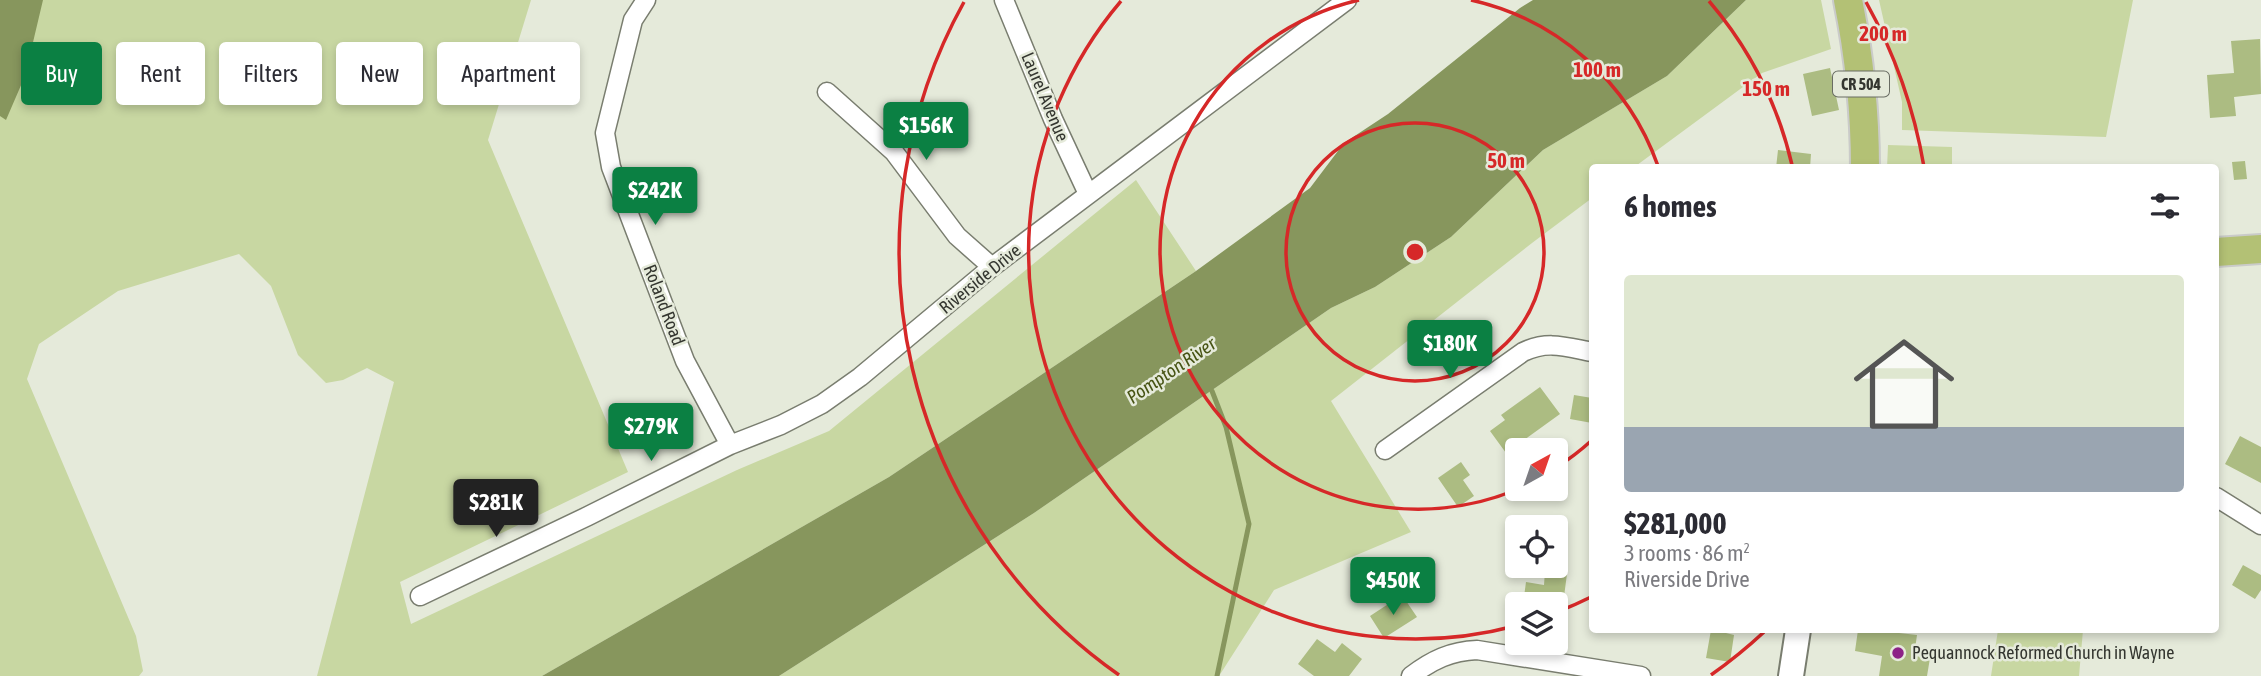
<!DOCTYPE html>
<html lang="en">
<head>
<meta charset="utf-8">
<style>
  :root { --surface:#fff; --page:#f7f7f7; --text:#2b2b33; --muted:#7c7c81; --accent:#0b8043 }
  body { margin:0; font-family:"Asap Condensed",sans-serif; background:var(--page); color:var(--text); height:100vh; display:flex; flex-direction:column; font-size:26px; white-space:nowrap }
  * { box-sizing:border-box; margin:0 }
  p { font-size:23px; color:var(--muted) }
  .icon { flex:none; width:38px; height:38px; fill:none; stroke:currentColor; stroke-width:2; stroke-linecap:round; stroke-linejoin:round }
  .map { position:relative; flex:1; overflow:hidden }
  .sheet { position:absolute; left:1589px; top:164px; width:630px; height:469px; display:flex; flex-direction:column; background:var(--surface); border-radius:7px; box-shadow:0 4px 10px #0003 }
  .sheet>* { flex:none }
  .banner { position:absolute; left:21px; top:42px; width:665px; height:63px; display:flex; gap:14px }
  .needle { width:46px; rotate:40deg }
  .fabs { position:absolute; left:1505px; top:438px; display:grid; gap:14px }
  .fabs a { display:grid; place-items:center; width:63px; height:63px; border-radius:7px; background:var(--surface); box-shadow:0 4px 10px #0003; font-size:35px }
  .price { position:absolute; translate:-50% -60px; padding:0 16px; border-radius:7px; background:var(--accent); color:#fff; font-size:23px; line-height:46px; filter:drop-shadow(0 2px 4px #0008) }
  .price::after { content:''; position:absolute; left:50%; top:42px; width:21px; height:16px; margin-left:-10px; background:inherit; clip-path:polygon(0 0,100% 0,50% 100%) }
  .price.current { background:#222; color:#fff }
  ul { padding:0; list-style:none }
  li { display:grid; align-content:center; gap:14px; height:371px; padding:0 35px }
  li span { display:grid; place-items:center; height:217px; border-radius:7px; color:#555 }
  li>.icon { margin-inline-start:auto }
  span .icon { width:126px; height:126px; fill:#fffc; stroke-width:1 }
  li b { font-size:30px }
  h2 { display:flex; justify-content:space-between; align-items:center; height:84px; padding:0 35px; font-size:30px }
  .chip { padding:0 24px; border-radius:7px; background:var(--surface); box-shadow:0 4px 10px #0003; font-size:24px; line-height:63px }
  .chip.current { background:var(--accent); color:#fff }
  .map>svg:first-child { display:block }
  .green { fill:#c8d7a2 }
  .water { fill:#87965d }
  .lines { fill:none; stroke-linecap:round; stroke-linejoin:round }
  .stream { stroke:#87965d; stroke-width:5 }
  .building { fill:#acbc82 }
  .street-casing { stroke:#797d6f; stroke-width:21 }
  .secondary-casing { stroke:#797d6f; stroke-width:28 }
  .primary-casing { stroke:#cacbc9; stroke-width:32 }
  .street { stroke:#fff; stroke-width:18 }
  .secondary { stroke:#fff; stroke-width:24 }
  .primary { stroke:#b3c175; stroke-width:28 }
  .ring { fill:none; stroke:#d62828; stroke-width:3.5 }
  .poi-dot { fill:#8d2287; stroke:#e5eada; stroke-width:2.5 }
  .labels { text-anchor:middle; stroke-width:5; stroke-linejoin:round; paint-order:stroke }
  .shield { fill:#e5eada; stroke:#696c63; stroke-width:2 }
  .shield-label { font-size:16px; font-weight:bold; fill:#343630 }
  .street-label { font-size:18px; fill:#343630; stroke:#e5eada }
  .poi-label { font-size:18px; fill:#343630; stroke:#e5eada; text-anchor:start }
  .water-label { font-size:19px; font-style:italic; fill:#475414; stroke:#e5eada }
  .centre { fill:#d62828; stroke:#e5eada; stroke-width:3.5 }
  .ring-label { font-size:21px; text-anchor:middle; font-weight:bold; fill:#d62828; stroke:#e5eada; stroke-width:5; stroke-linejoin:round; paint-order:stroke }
</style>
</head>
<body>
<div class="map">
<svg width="2261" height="676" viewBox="0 0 2261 676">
  <rect width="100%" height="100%" fill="#e5eada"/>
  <path class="green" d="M 0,0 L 531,0 L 488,140 L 628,472 L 400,582 L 411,624 L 737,470 L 829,431 L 1136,180 L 1196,271 L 889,477 L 542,676 L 317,676 L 394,382 L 367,368 L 343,380 L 326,383 L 298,355 L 271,286 L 239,254 L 118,291 L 39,344 L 27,379 L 136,636 L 143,671 L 139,676 L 0,676 Z
    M 1746,0 L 1821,0 L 1831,49 L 1762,73 L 1633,168 L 1592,168 L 1592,198 L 1532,243 L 1331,401 L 1411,532 L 1274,590 L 1219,676 L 779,676 L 1034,513 L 1331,308 L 1375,287 L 1451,237 L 1543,150 L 1667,76 Z
    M 1879,0 L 2133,0 L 2106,137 L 1902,130 L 1902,102 Z
    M 1888,145 L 1952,147 L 1952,168 L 1887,168 Z
    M 1998,630 L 2083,630 L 2079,676 L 1991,676 Z"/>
  <path class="water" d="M 0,0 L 43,0 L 25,76 L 6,120 L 0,116 Z
    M 1533,0 L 1746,0 L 1667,76 L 1543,150 L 1451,237 L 1375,287 L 1331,308 L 1034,513 L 779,676 L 542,676 L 889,477 L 1196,271 L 1310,188 L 1344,143 L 1388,114 L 1520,8 Z"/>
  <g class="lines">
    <path class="stream" d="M 1212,391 L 1226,427 L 1249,524 L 1217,676"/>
  </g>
  <path class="building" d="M 2260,39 L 2261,94 L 2234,97 L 2236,116 L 2210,118 L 2207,75 L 2234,73 L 2231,41 Z
    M 1830,68 L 1839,110 L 1812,116 L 1803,74 Z
    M 1778,150 L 1811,154 L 1810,168 L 1776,168 Z
    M 2245,161 L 2247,179 L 2234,180 L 2232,162 Z
    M 1473,322 L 1491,347 L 1473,359 L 1455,335 Z
    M 1540,387 L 1560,414 L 1506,453 L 1490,431 L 1505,420 L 1501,415 Z
    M 1574,395 L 1592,398 L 1592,423 L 1570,419 Z
    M 2240,436 L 2261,447 L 2261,483 L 2225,464 Z
    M 1461,462 L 1470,475 L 1463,480 L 1474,496 L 1458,507 L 1438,478 Z
    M 2243,565 L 2261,575 L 2261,590 L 2255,599 L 2232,585 Z
    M 1545,571 L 1567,574 L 1563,604 L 1523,604 L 1526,582 L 1544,585 Z
    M 1402,595 L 1417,617 L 1384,638 L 1370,616 Z
    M 1711,630 L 1726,630 L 1726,633 L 1734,635 L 1730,662 L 1706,658 Z
    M 1858,630 L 1899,630 L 1899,633 L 1917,635 L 1914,656 L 1930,658 L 1927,676 L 1879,676 L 1882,656 L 1855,651 Z
    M 1317,639 L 1335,652 L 1342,643 L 1362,659 L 1349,676 L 1314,676 L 1298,664 Z"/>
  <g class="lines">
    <defs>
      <path id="street" d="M 646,0 L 633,20 L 605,133 L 611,167 L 685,361 L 730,445
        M 1004,0 L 1053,119 L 1088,194
        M 827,92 L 894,152 L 957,236 L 992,267
        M 1385,450 L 1523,352 C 1548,340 1566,347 1592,352
        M 2216,497 L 2261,525
        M 420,596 L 588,516 L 730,445 L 781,425 L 822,404 L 860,377 L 992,267 L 1347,0
        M 1411,676 C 1432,660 1451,651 1477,650 L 1641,676"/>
      <path id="secondary" d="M 1791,676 L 1798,630"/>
      <path id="primary" d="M 1848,0 C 1859,55 1865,111 1865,168
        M 2216,252 L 2261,249"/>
    </defs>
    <use href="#street" class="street-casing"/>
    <use href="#secondary" class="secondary-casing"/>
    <use href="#primary" class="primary-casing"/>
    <use href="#street" class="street"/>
    <use href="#secondary" class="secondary"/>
    <use href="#primary" class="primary"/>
  </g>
  <g class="ring">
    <circle cx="1415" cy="252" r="129"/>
    <path d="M1591 441A258 258 0 0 1 1557 467M1518 489A258 258 0 1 1 1359 0M1471 0A258 258 0 0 1 1658 166"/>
    <path d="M1591 597A387 387 0 0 1 1557 612M1515 626A387 387 0 0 1 1121 1M1709 1A387 387 0 0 1 1792 165"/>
    <path d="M1764 632A516 516 0 0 1 1711 675M1119 675A516 516 0 0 1 964 2M1866 2A516 516 0 0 1 1924 167"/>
  </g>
  <circle class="poi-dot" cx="1898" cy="653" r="7"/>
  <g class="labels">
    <rect class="shield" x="1833" y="71.5" width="56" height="25" rx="5"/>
    <g class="shield-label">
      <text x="1861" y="90">CR 504</text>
    </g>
    <g class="street-label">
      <text transform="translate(1045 97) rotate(67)" y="6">Laurel Avenue</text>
      <text transform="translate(980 279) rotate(-39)" y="6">Riverside Drive</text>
      <text transform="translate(664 305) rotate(69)" y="6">Roland Road</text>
    </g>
    <g class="poi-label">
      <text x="1912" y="659">Pequannock Reformed Church in Wayne</text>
    </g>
    <g class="water-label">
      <text transform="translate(1171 370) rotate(-34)" y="7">Pompton River</text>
    </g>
  </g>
  <circle cx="1415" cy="252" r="10" class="centre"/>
  <g class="ring-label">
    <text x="1883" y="41">200 m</text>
    <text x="1597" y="77">100 m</text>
    <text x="1766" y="96">150 m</text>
    <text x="1506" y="168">50 m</text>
  </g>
</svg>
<div class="fabs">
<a><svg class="needle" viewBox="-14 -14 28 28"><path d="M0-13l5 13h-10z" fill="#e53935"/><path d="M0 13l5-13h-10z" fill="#7c7c81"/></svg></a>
<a><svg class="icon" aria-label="locate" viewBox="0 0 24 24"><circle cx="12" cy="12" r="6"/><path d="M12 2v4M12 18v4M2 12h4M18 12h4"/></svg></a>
<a><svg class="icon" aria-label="layers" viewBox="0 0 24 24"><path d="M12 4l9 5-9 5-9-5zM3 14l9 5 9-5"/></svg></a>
</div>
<b class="price" style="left:926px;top:162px">$156K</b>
<b class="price" style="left:655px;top:227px">$242K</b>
<b class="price" style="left:1450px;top:380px">$180K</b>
<b class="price" style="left:651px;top:463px">$279K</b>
<b class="price current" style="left:496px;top:539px">$281K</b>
<b class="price" style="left:1393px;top:617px">$450K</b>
<div class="banner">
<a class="chip current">Buy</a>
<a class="chip">Rent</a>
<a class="chip">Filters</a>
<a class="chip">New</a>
<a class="chip">Apartment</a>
</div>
<section class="sheet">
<h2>6 homes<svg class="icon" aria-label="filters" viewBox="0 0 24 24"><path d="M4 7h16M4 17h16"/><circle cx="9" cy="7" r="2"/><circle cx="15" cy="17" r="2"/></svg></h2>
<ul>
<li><span style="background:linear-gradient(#dfe7d0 70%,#9aa5b1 0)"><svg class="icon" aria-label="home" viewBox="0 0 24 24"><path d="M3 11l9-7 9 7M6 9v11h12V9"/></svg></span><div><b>$281,000</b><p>3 rooms · 86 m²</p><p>Riverside Drive</p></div></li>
</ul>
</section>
</div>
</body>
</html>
